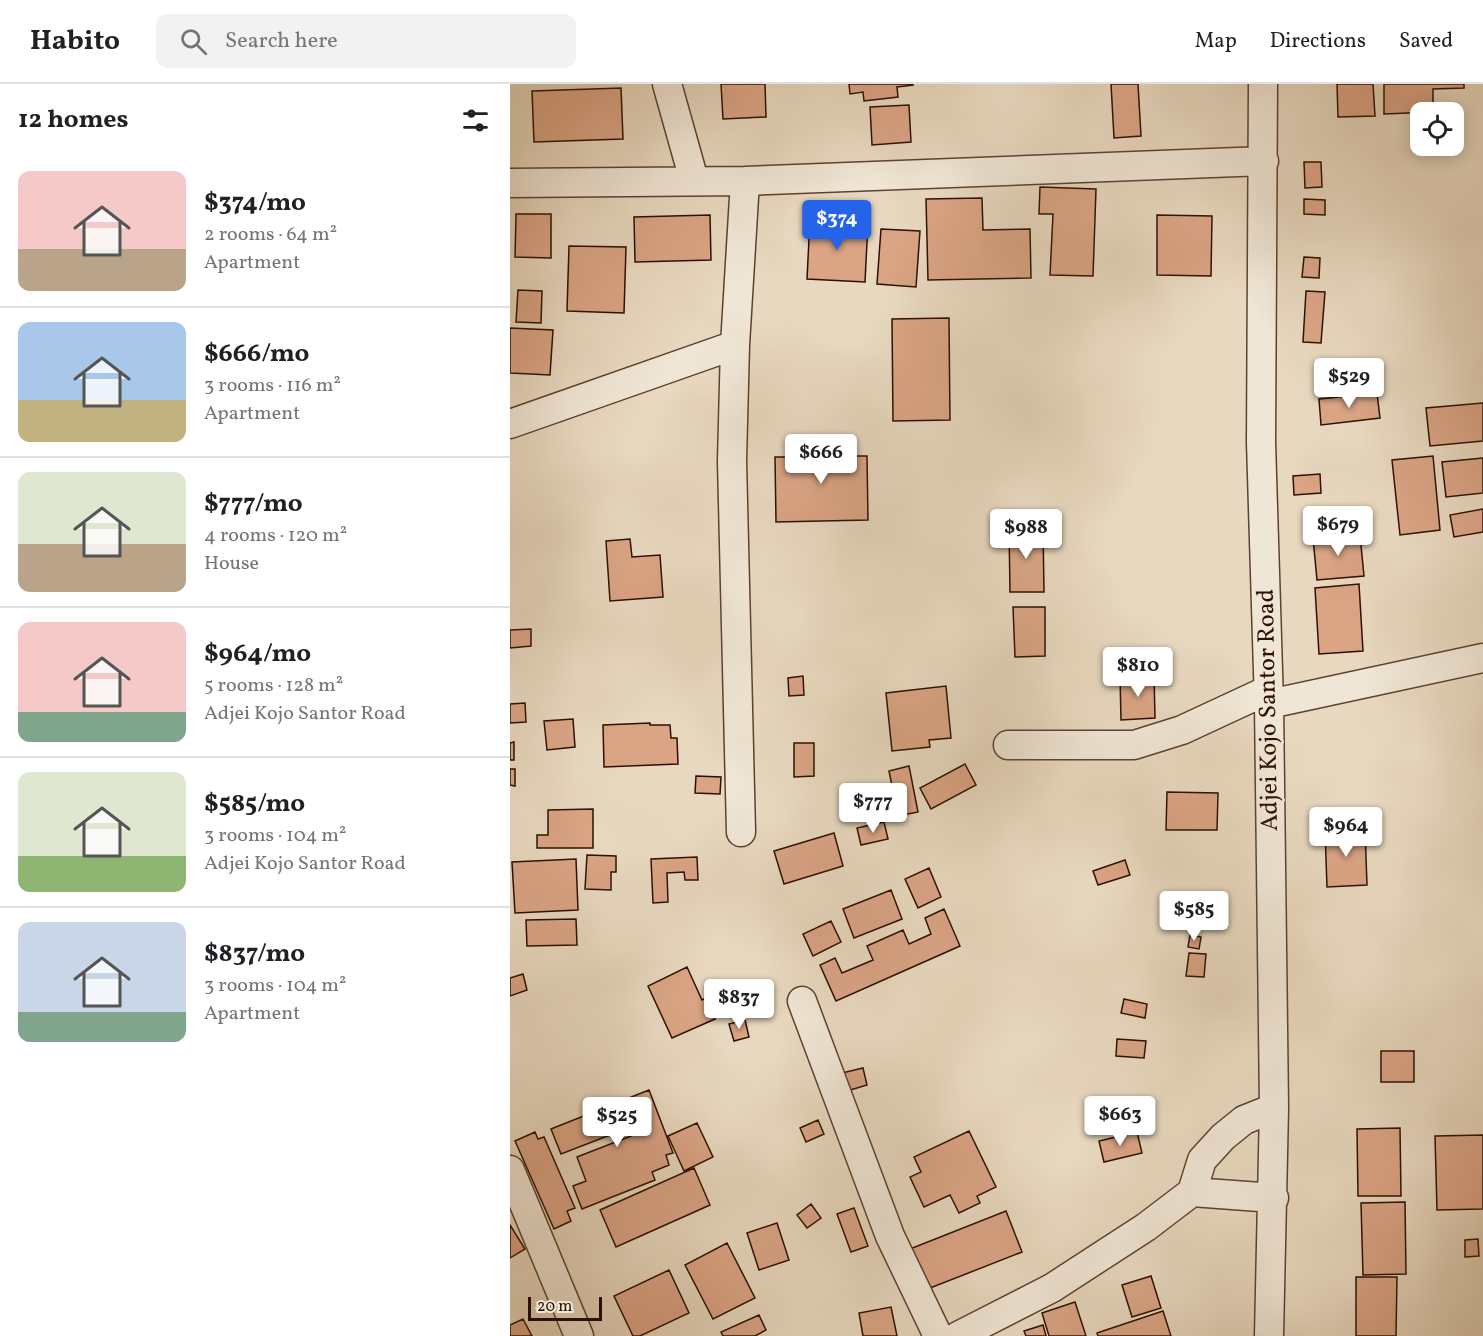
<!DOCTYPE html>
<html lang="en">
<head>
<meta charset="utf-8">
<style>
  :root { --surface:#fff; --page:#f2f2f2; --text:#202124; --muted:#757577; --line:#e0e0e0; --accent:#2563eb }
  body { margin:0; font-family:Vollkorn,serif; background:var(--page); color:var(--text); height:100vh; display:flex; flex-direction:column; font-size:22px; white-space:nowrap }
  * { box-sizing:border-box; margin:0 }
  p { font-size:20px; color:var(--muted) }
  .icon { flex:none; width:33px; height:33px; fill:none; stroke:currentColor; stroke-width:2; stroke-linecap:round; stroke-linejoin:round }
  .map { position:relative; flex:1; overflow:hidden }
  .side { display:flex; flex-direction:column; background:var(--surface); width:510px }
  .side>* { flex:none }
  .fabs { position:absolute; left:900px; top:18px; display:grid; gap:12px }
  .fabs a { display:grid; place-items:center; width:54px; height:54px; border-radius:12px; background:var(--surface); box-shadow:0 3px 15px #0003; font-size:30px }
  .scale { position:absolute; left:18px; bottom:15px; width:74px; box-sizing:border-box; padding-left:6px; border:3px solid #2d1001; border-top:0; font-size:16px; line-height:21px; white-space:nowrap; color:#2d1001; -webkit-text-stroke:4px #f0e6d5; paint-order:stroke }
  .price { position:absolute; translate:-50% -51px; padding:0 14px; border-radius:6px; background:#fff; color:#222; font-size:20px; line-height:39px; filter:drop-shadow(0 2px 3px #0008) }
  .price::after { content:''; position:absolute; left:50%; top:36px; width:18px; height:14px; margin-left:-9px; background:inherit; clip-path:polygon(0 0,100% 0,50% 100%) }
  .price.on { background:var(--accent); color:#fff }
  ul { padding:0; list-style:none }
  li { display:flex; align-items:center; gap:18px; height:150px; padding:0 18px }
  li+li { border-top:2px solid var(--line) }
  li span { display:grid; place-items:center; flex:none; width:168px; height:120px; border-radius:12px; color:#555 }
  li>.icon { margin-inline-start:auto }
  span .icon { width:72px; height:72px; fill:#fffc; stroke-width:1 }
  li b { font-size:26px }
  h2 { display:flex; justify-content:space-between; align-items:center; height:72px; padding:0 18px; font-size:26px }
  header { display:flex; align-items:center; gap:36px; box-sizing:border-box; height:84px; padding:0 30px; background:var(--surface); border-bottom:2px solid var(--line) }
  header strong { font-size:28px }
  nav { display:flex; gap:33px; margin-inline-start:auto; font-size:21px }
  .search { width:420px; height:54px; background:var(--page); display:flex; align-items:center; gap:15px; box-sizing:border-box; padding:0 21px; border-radius:12px; color:var(--muted); font-size:22px }
  main { display:flex; flex:1; min-height:0 }
  .map>svg:first-child { display:block }
  .building { fill:#daa485; stroke:#2d1001; stroke-width:1.5 }
  .lines { fill:none; stroke-linecap:round; stroke-linejoin:round }
  .minor-casing { stroke:#5c4230; stroke-width:31 }
  .minor { stroke:#f0e6d5; stroke-width:28 }
  .labels { text-anchor:middle; stroke-width:5; stroke-linejoin:round; paint-order:stroke }
  .street-label { font-size:24px; fill:#2d1001; stroke:#f0e6d5 }
</style>
</head>
<body>
<header>
<strong>Habito</strong>
<div class="search"><svg class="icon" aria-label="search" viewBox="0 0 24 24"><circle cx="10" cy="10" r="6"/><path d="M15 15l6 6"/></svg>Search here</div>
<nav><a>Map</a><a>Directions</a><a>Saved</a></nav>
</header>
<main>
<section class="side">
<h2>12 homes<svg class="icon" aria-label="filters" viewBox="0 0 24 24"><path d="M4 7h16M4 17h16"/><circle cx="9" cy="7" r="2"/><circle cx="15" cy="17" r="2"/></svg></h2>
<ul>
<li><span style="background:linear-gradient(#f6c9c9 65%,#b9a48a 0)"><svg class="icon" aria-label="home" viewBox="0 0 24 24"><path d="M3 11l9-7 9 7M6 9v11h12V9"/></svg></span><div><b>$374/mo</b><p>2 rooms · 64 m²</p><p>Apartment</p></div></li>
<li><span style="background:linear-gradient(#a9c7e8 65%,#c2b280 0)"><svg class="icon" aria-label="home" viewBox="0 0 24 24"><path d="M3 11l9-7 9 7M6 9v11h12V9"/></svg></span><div><b>$666/mo</b><p>3 rooms · 116 m²</p><p>Apartment</p></div></li>
<li><span style="background:linear-gradient(#dfe7d0 60%,#b9a48a 0)"><svg class="icon" aria-label="home" viewBox="0 0 24 24"><path d="M3 11l9-7 9 7M6 9v11h12V9"/></svg></span><div><b>$777/mo</b><p>4 rooms · 120 m²</p><p>House</p></div></li>
<li><span style="background:linear-gradient(#f6c9c9 75%,#7fa58c 0)"><svg class="icon" aria-label="home" viewBox="0 0 24 24"><path d="M3 11l9-7 9 7M6 9v11h12V9"/></svg></span><div><b>$964/mo</b><p>5 rooms · 128 m²</p><p>Adjei Kojo Santor Road</p></div></li>
<li><span style="background:linear-gradient(#dfe7d0 70%,#8fb573 0)"><svg class="icon" aria-label="home" viewBox="0 0 24 24"><path d="M3 11l9-7 9 7M6 9v11h12V9"/></svg></span><div><b>$585/mo</b><p>3 rooms · 104 m²</p><p>Adjei Kojo Santor Road</p></div></li>
<li><span style="background:linear-gradient(#c9d6e8 75%,#7fa58c 0)"><svg class="icon" aria-label="home" viewBox="0 0 24 24"><path d="M3 11l9-7 9 7M6 9v11h12V9"/></svg></span><div><b>$837/mo</b><p>3 rooms · 104 m²</p><p>Apartment</p></div></li>
</ul>
</section>
<div class="map">
<svg width="973" height="1252" viewBox="0 0 973 1252">
  <rect width="100%" height="100%" fill="#e8d8bf"/>
  <filter id="stains"><feTurbulence type="fractalNoise" baseFrequency=".00333" numOctaves="4"/><feColorMatrix values="0 0 0 0 .2 0 0 0 0 .09 0 0 0 0 .02 0 0 0 .5 -.17"/></filter>
  <radialGradient id="worn" r=".72"><stop offset=".6" stop-color="#630" stop-opacity="0"/><stop offset="1" stop-color="#630" stop-opacity=".3"/></radialGradient>
  <path class="building" d="M 211,0 L 255,0 L 256,33 L 213,35 Z
    M 339,0 L 403,0 L 403,1 L 387,3 L 388,13 L 354,17 L 353,8 L 340,10 Z
    M 601,0 L 628,0 L 631,52 L 604,54 Z
    M 827,0 L 863,0 L 865,32 L 828,33 Z
    M 874,0 L 954,0 L 954,4 L 923,5 L 923,28 L 874,30 Z
    M 111,4 L 113,55 L 24,58 L 22,7 Z
    M 399,21 L 401,58 L 362,61 L 360,23 Z
    M 794,78 L 811,78 L 812,103 L 795,104 Z
    M 530,103 L 586,105 L 583,192 L 540,191 L 543,130 L 529,130 Z
    M 472,114 L 473,146 L 520,145 L 521,194 L 418,196 L 416,115 Z
    M 794,115 L 815,116 L 815,131 L 794,130 Z
    M 6,130 L 41,130 L 41,174 L 5,173 Z
    M 200,131 L 201,176 L 125,178 L 124,133 Z
    M 647,131 L 702,132 L 701,192 L 647,191 Z
    M 300,135 L 358,138 L 355,198 L 297,195 Z
    M 371,145 L 410,147 L 406,203 L 367,200 Z
    M 59,162 L 116,163 L 114,229 L 57,227 Z
    M 794,173 L 810,174 L 809,194 L 792,193 Z
    M 8,206 L 32,207 L 31,239 L 6,238 Z
    M 796,207 L 815,208 L 811,259 L 793,258 Z
    M 439,234 L 440,336 L 383,337 L 382,235 Z
    M 0,244 L 43,246 L 40,291 L 0,289 Z
    M 867,309 L 870,334 L 811,341 L 809,315 Z
    M 973,319 L 973,357 L 920,362 L 916,324 Z
    M 317,351 L 318,372 L 357,372 L 358,436 L 266,438 L 265,373 L 293,373 L 292,352 Z
    M 923,372 L 930,446 L 890,451 L 882,376 Z
    M 973,374 L 973,409 L 936,413 L 932,378 Z
    M 810,390 L 811,409 L 784,411 L 783,392 Z
    M 973,425 L 973,448 L 944,453 L 940,431 Z
    M 499,444 L 533,444 L 534,508 L 500,508 Z
    M 850,451 L 854,492 L 807,496 L 803,454 Z
    M 120,455 L 122,473 L 150,471 L 153,513 L 100,517 L 96,457 Z
    M 849,500 L 853,567 L 809,570 L 805,504 Z
    M 503,523 L 535,523 L 535,572 L 505,573 Z
    M 21,545 L 21,562 L 0,564 L 0,546 Z
    M 644,591 L 645,634 L 611,636 L 610,593 Z
    M 293,592 L 294,611 L 279,612 L 278,594 Z
    M 436,602 L 441,654 L 419,656 L 420,663 L 382,667 L 376,609 Z
    M 15,619 L 16,638 L 0,639 L 0,620 Z
    M 63,635 L 65,663 L 37,666 L 34,637 Z
    M 140,639 L 140,641 L 160,641 L 161,654 L 167,654 L 168,680 L 94,683 L 93,641 Z
    M 4,658 L 4,676 L 0,676 L 0,659 Z
    M 284,659 L 304,659 L 304,692 L 284,693 Z
    M 455,680 L 466,701 L 421,725 L 410,704 Z
    M 399,682 L 408,728 L 388,732 L 379,687 Z
    M 0,685 L 5,685 L 5,702 L 0,701 Z
    M 186,692 L 211,693 L 210,710 L 185,709 Z
    M 657,708 L 708,709 L 707,746 L 656,746 Z
    M 83,725 L 83,764 L 27,764 L 27,751 L 38,751 L 38,726 Z
    M 374,738 L 378,755 L 351,761 L 347,744 Z
    M 855,745 L 857,801 L 817,803 L 815,746 Z
    M 324,749 L 333,782 L 274,800 L 264,767 Z
    M 77,771 L 106,772 L 106,788 L 101,788 L 101,806 L 75,805 Z
    M 187,773 L 188,796 L 175,796 L 174,788 L 157,789 L 158,818 L 143,819 L 141,775 Z
    M 66,775 L 68,826 L 5,829 L 2,778 Z
    M 615,776 L 620,791 L 588,801 L 583,787 Z
    M 419,784 L 431,813 L 408,824 L 395,795 Z
    M 381,806 L 392,835 L 344,854 L 333,825 Z
    M 434,825 L 450,862 L 326,917 L 310,881 L 325,874 L 332,889 L 363,876 L 357,862 L 393,846 L 399,860 L 421,850 L 415,834 Z
    M 66,835 L 67,861 L 17,862 L 16,836 Z
    M 321,837 L 331,858 L 303,872 L 293,850 Z
    M 680,851 L 691,853 L 689,865 L 678,863 Z
    M 679,869 L 696,870 L 694,893 L 676,892 Z
    M 177,883 L 192,916 L 196,914 L 205,935 L 162,954 L 138,902 Z
    M 13,890 L 17,906 L 0,912 L 0,894 Z
    M 614,915 L 637,920 L 635,934 L 611,929 Z
    M 235,936 L 239,953 L 224,957 L 219,940 Z
    M 607,955 L 636,957 L 634,974 L 606,972 Z
    M 871,967 L 904,967 L 904,998 L 871,998 Z
    M 353,984 L 357,1001 L 337,1007 L 332,989 Z
    M 139,1006 L 163,1069 L 156,1071 L 159,1081 L 142,1088 L 145,1096 L 72,1125 L 63,1102 L 76,1097 L 67,1073 L 121,1052 L 118,1044 L 51,1070 L 41,1045 Z
    M 308,1036 L 314,1050 L 296,1058 L 290,1044 Z
    M 187,1039 L 203,1073 L 174,1087 L 158,1052 Z
    M 890,1044 L 891,1112 L 848,1112 L 847,1045 Z
    M 459,1047 L 486,1103 L 467,1112 L 470,1119 L 449,1129 L 440,1111 L 414,1123 L 400,1093 L 411,1088 L 404,1073 Z
    M 25,1048 L 28,1055 L 34,1053 L 65,1124 L 57,1127 L 61,1137 L 44,1145 L 5,1057 Z
    M 627,1048 L 632,1069 L 594,1078 L 589,1057 Z
    M 973,1051 L 973,1125 L 927,1126 L 925,1052 Z
    M 184,1084 L 200,1121 L 106,1163 L 90,1126 Z
    M 895,1118 L 896,1190 L 853,1191 L 851,1119 Z
    M 301,1120 L 311,1134 L 297,1144 L 287,1131 Z
    M 344,1124 L 358,1162 L 341,1168 L 327,1130 Z
    M 496,1127 L 512,1168 L 415,1206 L 400,1165 Z
    M 267,1139 L 279,1176 L 249,1186 L 237,1149 Z
    M 0,1141 L 15,1165 L 0,1174 Z
    M 968,1155 L 969,1172 L 955,1173 L 955,1156 Z
    M 217,1159 L 245,1214 L 203,1235 L 175,1181 Z
    M 159,1186 L 179,1229 L 130,1252 L 123,1252 L 104,1212 Z
    M 641,1192 L 651,1224 L 622,1233 L 612,1201 Z
    M 846,1193 L 887,1193 L 886,1252 L 846,1252 Z
    M 565,1218 L 576,1252 L 539,1252 L 532,1229 Z
    M 381,1223 L 387,1252 L 353,1252 L 349,1229 Z
    M 653,1227 L 661,1252 L 588,1252 L 587,1249 Z
    M 249,1231 L 256,1246 L 245,1252 L 213,1252 L 211,1248 Z
    M 13,1235 L 22,1252 L 0,1252 L 0,1241 Z
    M 533,1241 L 536,1252 L 516,1252 L 514,1247 Z"/>
  <g class="lines">
    <defs>
      <path id="minor" d="M 157,0 L 184,96
        M 753,0 L 751,358 L 759,620 L 764,1024 L 759,1252
        M 0,99 L 235,97 L 754,77
        M 0,340 L 225,261
        M 759,620 L 973,574
        M 498,661 L 624,661 L 672,646 L 756,607
        M 231,748 L 222,377 L 225,261 L 235,97
        M 292,917 L 380,1152 L 428,1252
        M 0,1086 L 69,1252
        M 682,1108 L 764,1114
        M 448,1252 L 542,1204 L 636,1143 L 682,1108 L 692,1076 L 713,1053 L 734,1036 L 764,1024"/>
    </defs>
    <use href="#minor" class="minor-casing"/>
    <use href="#minor" class="minor"/>
  </g>
  <g class="labels">
    <g class="street-label">
      <text transform="translate(757 626) rotate(-91)" y="8">Adjei Kojo Santor Road</text>
    </g>
  </g>
  <rect width="100%" height="100%" filter="url(#stains)"/>
  <rect width="100%" height="100%" fill="url(#worn)"/>
</svg>
<div class="fabs">
<a><svg class="icon" aria-label="locate" viewBox="0 0 24 24"><circle cx="12" cy="12" r="6"/><path d="M12 2v4M12 18v4M2 12h4M18 12h4"/></svg></a>
</div>
<div class="scale">20 m</div>
<b class="price on" style="left:327px;top:167px">$374</b>
<b class="price" style="left:839px;top:325px">$529</b>
<b class="price" style="left:311px;top:401px">$666</b>
<b class="price" style="left:828px;top:473px">$679</b>
<b class="price" style="left:516px;top:476px">$988</b>
<b class="price" style="left:628px;top:614px">$810</b>
<b class="price" style="left:363px;top:750px">$777</b>
<b class="price" style="left:836px;top:774px">$964</b>
<b class="price" style="left:684px;top:858px">$585</b>
<b class="price" style="left:229px;top:946px">$837</b>
<b class="price" style="left:610px;top:1063px">$663</b>
<b class="price" style="left:107px;top:1064px">$525</b>
</div>
</main>
</body>
</html>
